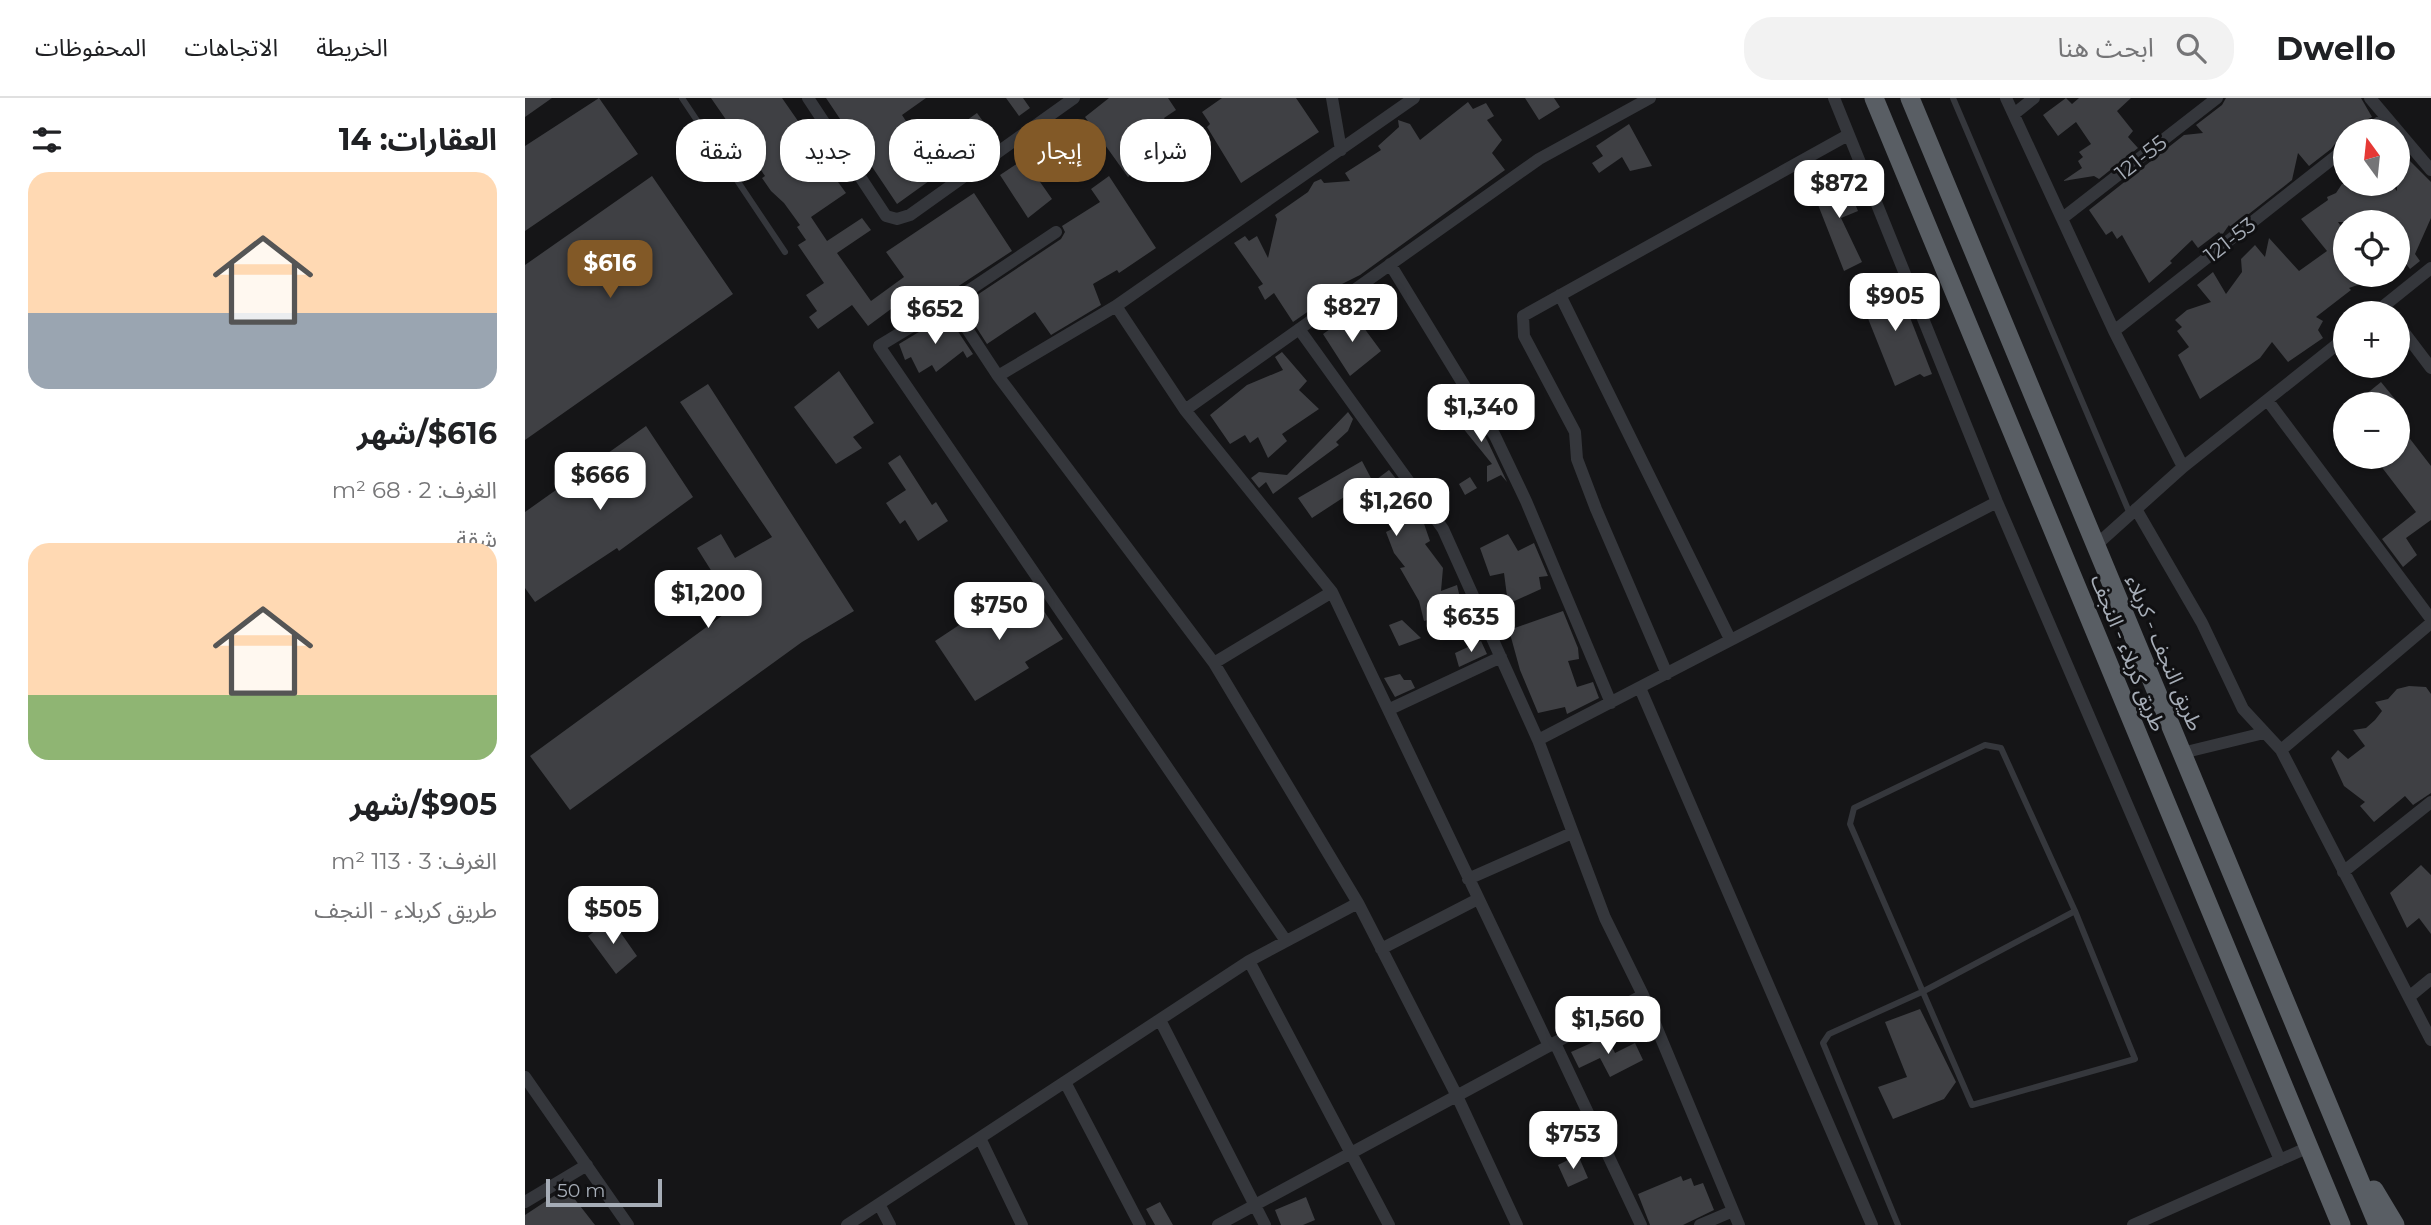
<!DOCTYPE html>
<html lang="ar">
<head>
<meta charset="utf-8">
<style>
  :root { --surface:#fff; --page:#f2f2f2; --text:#202124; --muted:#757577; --line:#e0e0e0; --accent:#825927 }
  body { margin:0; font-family:Montserrat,"Noto Sans Arabic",sans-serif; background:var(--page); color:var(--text); direction:rtl; height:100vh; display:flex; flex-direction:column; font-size:26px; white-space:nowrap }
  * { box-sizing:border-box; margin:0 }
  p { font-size:23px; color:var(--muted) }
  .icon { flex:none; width:38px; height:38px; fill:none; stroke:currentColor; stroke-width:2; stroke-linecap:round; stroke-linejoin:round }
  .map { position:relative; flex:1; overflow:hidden; direction:ltr }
  .drawer { display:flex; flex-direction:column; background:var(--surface); width:525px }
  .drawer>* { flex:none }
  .guide { position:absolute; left:21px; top:21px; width:665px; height:63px; direction:rtl; display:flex; gap:14px }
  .needle { width:46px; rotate:345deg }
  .tools { position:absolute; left:1808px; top:21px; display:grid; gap:14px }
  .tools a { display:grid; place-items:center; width:77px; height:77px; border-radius:50%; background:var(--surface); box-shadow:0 2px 5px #0004; font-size:35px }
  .scale { position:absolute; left:21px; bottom:18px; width:116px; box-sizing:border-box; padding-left:7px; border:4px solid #a6adb7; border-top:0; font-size:19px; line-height:24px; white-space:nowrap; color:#a6adb7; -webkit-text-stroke:5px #101012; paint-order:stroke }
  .price { position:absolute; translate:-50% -60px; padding:0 16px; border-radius:14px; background:#fff; color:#222; font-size:23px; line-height:46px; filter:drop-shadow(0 2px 4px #0008) }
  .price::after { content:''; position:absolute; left:50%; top:42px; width:21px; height:16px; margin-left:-10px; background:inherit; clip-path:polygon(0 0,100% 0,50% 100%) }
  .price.active { background:var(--accent); color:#fff }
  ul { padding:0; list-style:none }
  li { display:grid; align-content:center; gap:14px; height:371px; padding:0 28px }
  li span { display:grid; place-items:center; height:217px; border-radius:21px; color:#555 }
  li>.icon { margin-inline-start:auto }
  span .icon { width:126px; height:126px; fill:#fffc; stroke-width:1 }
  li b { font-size:30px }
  h2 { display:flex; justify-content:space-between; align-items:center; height:84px; padding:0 28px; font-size:30px }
  .tag { padding:0 24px; border-radius:28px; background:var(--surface); box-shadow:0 2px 5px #0004; font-size:24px; line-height:63px }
  .tag.active { background:var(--accent); color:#fff }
  header { display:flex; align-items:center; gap:42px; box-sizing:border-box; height:98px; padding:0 35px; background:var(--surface); border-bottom:2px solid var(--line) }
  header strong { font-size:33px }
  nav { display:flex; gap:38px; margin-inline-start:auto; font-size:24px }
  .search { width:490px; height:63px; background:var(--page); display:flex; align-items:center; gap:18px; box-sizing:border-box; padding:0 24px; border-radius:28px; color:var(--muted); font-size:26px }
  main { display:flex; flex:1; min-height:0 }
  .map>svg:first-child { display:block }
  .building { fill:#3f4044 }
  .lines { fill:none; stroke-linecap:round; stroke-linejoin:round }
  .service { stroke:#35373c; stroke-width:6 }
  .minor { stroke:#35373c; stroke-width:12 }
  .trunk { stroke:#595e64; stroke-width:19 }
  .labels { text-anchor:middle; stroke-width:6; stroke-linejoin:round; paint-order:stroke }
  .street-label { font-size:21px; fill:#a6adb7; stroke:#101012 }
</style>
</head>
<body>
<header>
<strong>Dwello</strong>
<div class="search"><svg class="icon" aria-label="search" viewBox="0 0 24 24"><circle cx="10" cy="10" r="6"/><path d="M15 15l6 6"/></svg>ابحث هنا</div>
<nav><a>الخريطة</a><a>الاتجاهات</a><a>المحفوظات</a></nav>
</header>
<main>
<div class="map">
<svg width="1906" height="1127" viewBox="0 0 1906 1127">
  <rect width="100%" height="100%" fill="#151517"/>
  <path class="building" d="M 0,0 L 27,0 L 0,19 Z
    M 74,0 L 113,56 L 0,133 L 0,48 Z
    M 186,0 L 257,0 L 289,46 L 292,44 L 318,80 L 313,84 L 321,95 L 286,119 L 302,143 L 337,120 L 346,132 L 312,155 L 346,203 L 379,179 L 361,154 L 449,95 L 487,153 L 400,210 L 389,194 L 343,228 L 327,207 L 293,231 L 284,219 L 292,213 L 281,197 L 299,185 L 273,147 L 281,142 L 272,129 L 275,127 L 259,105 L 246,93 L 237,80 L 240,78 Z
    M 301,0 L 401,0 L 377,17 L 400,52 L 452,15 L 468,37 L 372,106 Z
    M 481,0 L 498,0 L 505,10 L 494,18 Z
    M 584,0 L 643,0 L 651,12 L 639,20 L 654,42 L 625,58 L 603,79 L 560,19 Z
    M 697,0 L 771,0 L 794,34 L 716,85 L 682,29 L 685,26 L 677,14 Z
    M 1000,0 L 1029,0 L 1035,9 L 1014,22 Z
    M 1541,0 L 1547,6 L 1554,0 L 1606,0 L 1592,13 L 1608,33 L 1603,39 L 1613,50 L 1574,81 L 1569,78 L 1538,83 L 1557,70 L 1553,63 L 1558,59 L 1554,54 L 1566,46 L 1551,24 L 1533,38 L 1518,17 Z
    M 1701,0 L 1836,0 L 1847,19 L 1820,33 L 1806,51 L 1784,68 L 1773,55 L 1767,82 L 1706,130 L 1704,127 L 1697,137 L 1694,134 L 1673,150 L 1667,142 L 1645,163 L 1647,165 L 1624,185 L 1597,137 L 1592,141 L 1587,133 L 1581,137 L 1564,112 L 1659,37 L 1678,35 L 1671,27 L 1697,7 Z
    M 943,4 L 948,11 L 961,5 L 969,18 L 962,22 L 977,42 L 967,55 L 980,72 L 835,177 L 811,189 L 814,192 L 768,224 L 749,195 L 740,202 L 733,189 L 738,186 L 709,145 L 720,138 L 724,143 L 732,138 L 743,160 L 752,121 L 750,117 L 783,94 L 789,84 L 796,81 L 799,85 L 825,83 L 820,75 L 856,52 L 853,48 L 874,29 L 873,22 L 885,26 L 895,42 Z
    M 1104,26 L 1127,68 L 1105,73 L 1097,59 L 1074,75 L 1067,65 L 1078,58 L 1071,48 Z
    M 541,32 L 558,58 L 537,74 L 518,46 Z
    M 1872,50 L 1906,84 L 1906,120 L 1890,156 L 1895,163 L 1885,171 L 1872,154 L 1872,124 L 1813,124 L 1820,134 L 1820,177 L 1856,179 L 1824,190 L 1826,192 L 1791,219 L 1798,223 L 1793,232 L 1798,240 L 1763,264 L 1747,244 L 1735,260 L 1675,301 L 1653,257 L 1664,249 L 1652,233 L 1657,229 L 1650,222 L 1662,212 L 1686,204 L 1672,187 L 1688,174 L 1701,196 L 1717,174 L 1716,161 L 1730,147 L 1740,159 L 1744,140 L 1774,173 L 1802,153 L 1776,121 L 1803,102 L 1802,99 L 1811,95 L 1817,86 L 1866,86 L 1872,93 Z
    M 499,61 L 527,101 L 503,120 L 475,77 Z
    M 127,78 L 208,196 L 0,342 L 0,167 Z
    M 584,78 L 631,150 L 594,175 L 592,172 L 568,186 L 576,207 L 526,237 L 510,214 L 462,246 L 437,207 L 536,141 L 540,134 L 537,128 L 575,104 L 566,91 Z
    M 1320,81 L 1333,113 L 1316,120 L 1337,164 L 1319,173 L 1288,94 Z
    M 1370,181 L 1407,276 L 1399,279 L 1395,276 L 1370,288 L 1334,198 Z
    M 828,215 L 856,253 L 825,278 L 798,236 Z
    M 422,217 L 448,256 L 442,260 L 438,253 L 411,274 L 407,267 L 394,275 L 386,259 L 380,262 L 374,246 Z
    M 757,254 L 782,283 L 774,292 L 794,311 L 757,336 L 762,343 L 743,360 L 733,339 L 725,345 L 720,337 L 705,346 L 685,317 L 722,287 L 758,272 L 750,259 Z
    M 314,273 L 349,325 L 328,339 L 337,350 L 311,366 L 269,309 Z
    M 1856,284 L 1874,306 L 1829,306 Z
    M 183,286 L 329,513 L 277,544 L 45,712 L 5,658 L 209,509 L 172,450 L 196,436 L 210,460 L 247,439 L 155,304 Z
    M 943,311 L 962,342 L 982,384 L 976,377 L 962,384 L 962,368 L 967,366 L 933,324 L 939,320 L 936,315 Z
    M 823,314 L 828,321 L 823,333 L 811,344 L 814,347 L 748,396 L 741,384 L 734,390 L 726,380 L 734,374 L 762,377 Z
    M 1872,324 L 1906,368 L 1906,422 L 1881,440 L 1892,457 L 1878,469 L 1857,441 L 1891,414 L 1849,359 L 1872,359 Z
    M 121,328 L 168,399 L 94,453 L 92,450 L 10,504 L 0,490 L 0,414 Z
    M 375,357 L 407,407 L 411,404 L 423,423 L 393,443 L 380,422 L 375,426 L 361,405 L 381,392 L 363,365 Z
    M 837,363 L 848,384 L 864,372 L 872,382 L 854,391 L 883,402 L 885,408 L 890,408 L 895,421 L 897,420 L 905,443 L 900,446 L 918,470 L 916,493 L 932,487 L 936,504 L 932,517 L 937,529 L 921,523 L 918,518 L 899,523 L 894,503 L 875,470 L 880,469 L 869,455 L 861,434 L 873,428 L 861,401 L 849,411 L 836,394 L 836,388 L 787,420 L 773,400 Z
    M 945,379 L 952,390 L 940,397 L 934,386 Z
    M 983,436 L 993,453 L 1009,445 L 1023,478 L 1014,479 L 1016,491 L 983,506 L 979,475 L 965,478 L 955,450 Z
    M 499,484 L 538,541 L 500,564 L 504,570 L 450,603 L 410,543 Z
    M 1038,513 L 1053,550 L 1054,561 L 1043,563 L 1052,589 L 1068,584 L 1074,600 L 1042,616 L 1040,609 L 1013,615 L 995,572 L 984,532 Z
    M 877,522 L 896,540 L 874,548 L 864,527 Z
    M 956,543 L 962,556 L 934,569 L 930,555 Z
    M 875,576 L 879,582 L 886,582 L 890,590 L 870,599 L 859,580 Z
    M 1884,588 L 1901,589 L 1906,596 L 1906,695 L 1888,707 L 1880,698 L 1849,724 L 1835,708 L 1840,704 L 1819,688 L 1806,660 L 1813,652 L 1823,661 L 1840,648 L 1828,632 L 1841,630 L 1850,622 L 1857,613 L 1850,604 L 1863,601 L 1872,591 Z
    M 1896,767 L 1906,777 L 1906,836 L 1894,820 L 1882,830 L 1865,795 Z
    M 86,821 L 112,858 L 91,876 L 63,838 Z
    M 1395,911 L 1431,984 L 1419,1001 L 1368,1021 L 1353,989 L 1382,979 L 1360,924 Z
    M 1082,938 L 1090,955 L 1110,945 L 1118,962 L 1085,979 L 1075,960 L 1054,970 L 1046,954 Z
    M 1053,1057 L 1063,1080 L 1043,1089 L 1033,1067 Z
    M 1156,1078 L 1158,1083 L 1166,1080 L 1169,1088 L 1178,1085 L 1189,1112 L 1158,1127 L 1125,1127 L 1113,1096 Z
    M 41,1090 L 70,1127 L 0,1127 L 0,1117 Z
    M 781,1099 L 790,1122 L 778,1127 L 756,1127 L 750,1112 Z
    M 635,1104 L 648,1127 L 630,1127 L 621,1111 Z"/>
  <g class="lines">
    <path class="service" d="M 157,0 L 260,154
      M 1428,0 L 1605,416
      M 1460,647 L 1476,650 L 1550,813 L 1610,961 L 1447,1007 L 1325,726 L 1329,710 Z
      M 1373,1127 L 1298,945 L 1304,936 L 1399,893 L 1550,813"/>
    <path class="minor" d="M 283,0 L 361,118 L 372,121 L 385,117 L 549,0
      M 807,0 L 816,52
      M 1309,0 L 1472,404 L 1755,1062
      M 1481,0 L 1589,233 L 1658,369
      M 1845,0 L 1906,72
      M 1489,16 L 1509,0
      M 1843,33 L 1861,19
      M 1539,119 L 1692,0
      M 531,134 L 425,205 L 354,248 L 761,843
      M 865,166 L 970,338 L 1001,403 L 1086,605
      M 1035,197 L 1205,541
      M 425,205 L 473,278 L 689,565 L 833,805 L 932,998 L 992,1127
      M 591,208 L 660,312 L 807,494 L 1024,948
      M 1850,215 L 1906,170
      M 1872,225 L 1906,270
      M 774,231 L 918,431 L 1013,642 L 1080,820 L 1118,897 L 1214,1127
      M 1589,233 L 1820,51
      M 473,278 L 591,208 L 889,0
      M 1743,303 L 1906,521
      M 660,312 L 1014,61 L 1125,0
      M 1611,411 L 1677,525 L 1718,611 L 1756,652 L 1906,942
      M 1569,449 L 1658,369 L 1820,240
      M 689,565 L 807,494
      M 1142,576 L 1071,411 L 1052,361 L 1050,334 L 999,238 L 998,218 L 1323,37
      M 1115,590 L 1347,1127
      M 865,611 L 976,559
      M 1013,642 L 1472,404
      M 1756,652 L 1906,525
      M 1657,655 L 1739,635
      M 1818,774 L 1906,704
      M 943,781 L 1047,735
      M 856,851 L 953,801
      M 724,863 L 864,1127
      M 1884,899 L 1906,881
      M 635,922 L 740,1127
      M 1030,945 L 1116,1127
      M 0,979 L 103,1127
      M 540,984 L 615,1127
      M 455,1040 L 497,1127
      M 0,1104 L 62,1067
      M 354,1106 L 365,1127
      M 322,1127 L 724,863 L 833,805
      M 693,1127 L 1118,897
      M 1175,1127 L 1208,1113
      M 1608,1127 L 1784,1049"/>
    <path class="trunk" d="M 1349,0 L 1816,1127
      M 1385,0 L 1853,1127
      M 1849,1092 L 1870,1127"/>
  </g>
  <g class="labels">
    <g class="street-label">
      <text transform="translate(1616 60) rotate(-38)" y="7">121-55</text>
      <text transform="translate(1705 142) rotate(-38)" y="7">121-53</text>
      <text transform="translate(1603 555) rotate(68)" y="7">طريق کربلاء - النجف</text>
      <text transform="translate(1639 555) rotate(67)" y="7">طريق النجف - کربلاء</text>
    </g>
  </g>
</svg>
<div class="tools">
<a><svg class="needle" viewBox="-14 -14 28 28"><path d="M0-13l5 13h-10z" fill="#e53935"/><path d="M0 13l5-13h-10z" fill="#757577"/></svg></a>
<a><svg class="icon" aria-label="locate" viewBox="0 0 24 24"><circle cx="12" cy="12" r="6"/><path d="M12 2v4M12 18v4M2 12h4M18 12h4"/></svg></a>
<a>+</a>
<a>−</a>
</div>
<div class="scale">50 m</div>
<b class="price" style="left:1314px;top:122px">$872</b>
<b class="price active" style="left:85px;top:202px">$616</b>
<b class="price" style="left:1370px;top:235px">$905</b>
<b class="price" style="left:827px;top:246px">$827</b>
<b class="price" style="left:410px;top:248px">$652</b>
<b class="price" style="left:956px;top:346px">$1,340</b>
<b class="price" style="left:75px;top:414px">$666</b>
<b class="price" style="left:871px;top:440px">$1,260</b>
<b class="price" style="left:183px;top:532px">$1,200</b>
<b class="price" style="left:474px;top:544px">$750</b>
<b class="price" style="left:946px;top:556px">$635</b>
<b class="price" style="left:88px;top:848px">$505</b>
<b class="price" style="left:1083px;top:958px">$1,560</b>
<b class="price" style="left:1048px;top:1073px">$753</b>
<div class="guide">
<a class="tag">شراء</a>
<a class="tag active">إيجار</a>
<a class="tag">تصفية</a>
<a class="tag">جديد</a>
<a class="tag">شقة</a>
</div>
</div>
<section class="drawer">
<h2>العقارات: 14<svg class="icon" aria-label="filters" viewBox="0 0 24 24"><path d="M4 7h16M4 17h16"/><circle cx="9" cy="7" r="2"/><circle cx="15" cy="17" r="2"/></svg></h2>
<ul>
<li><span style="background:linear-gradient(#ffd9b3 65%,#9aa5b1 0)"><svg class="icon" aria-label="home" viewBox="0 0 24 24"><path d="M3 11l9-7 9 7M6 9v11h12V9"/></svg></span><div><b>$616/شهر</b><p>الغرف: 2 · 68 m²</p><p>شقة</p></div></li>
<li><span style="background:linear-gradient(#ffd9b3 70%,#8fb573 0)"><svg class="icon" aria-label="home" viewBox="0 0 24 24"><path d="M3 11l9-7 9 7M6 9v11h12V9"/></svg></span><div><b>$905/شهر</b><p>الغرف: 3 · 113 m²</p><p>طريق کربلاء - النجف</p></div></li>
</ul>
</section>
</main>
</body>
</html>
